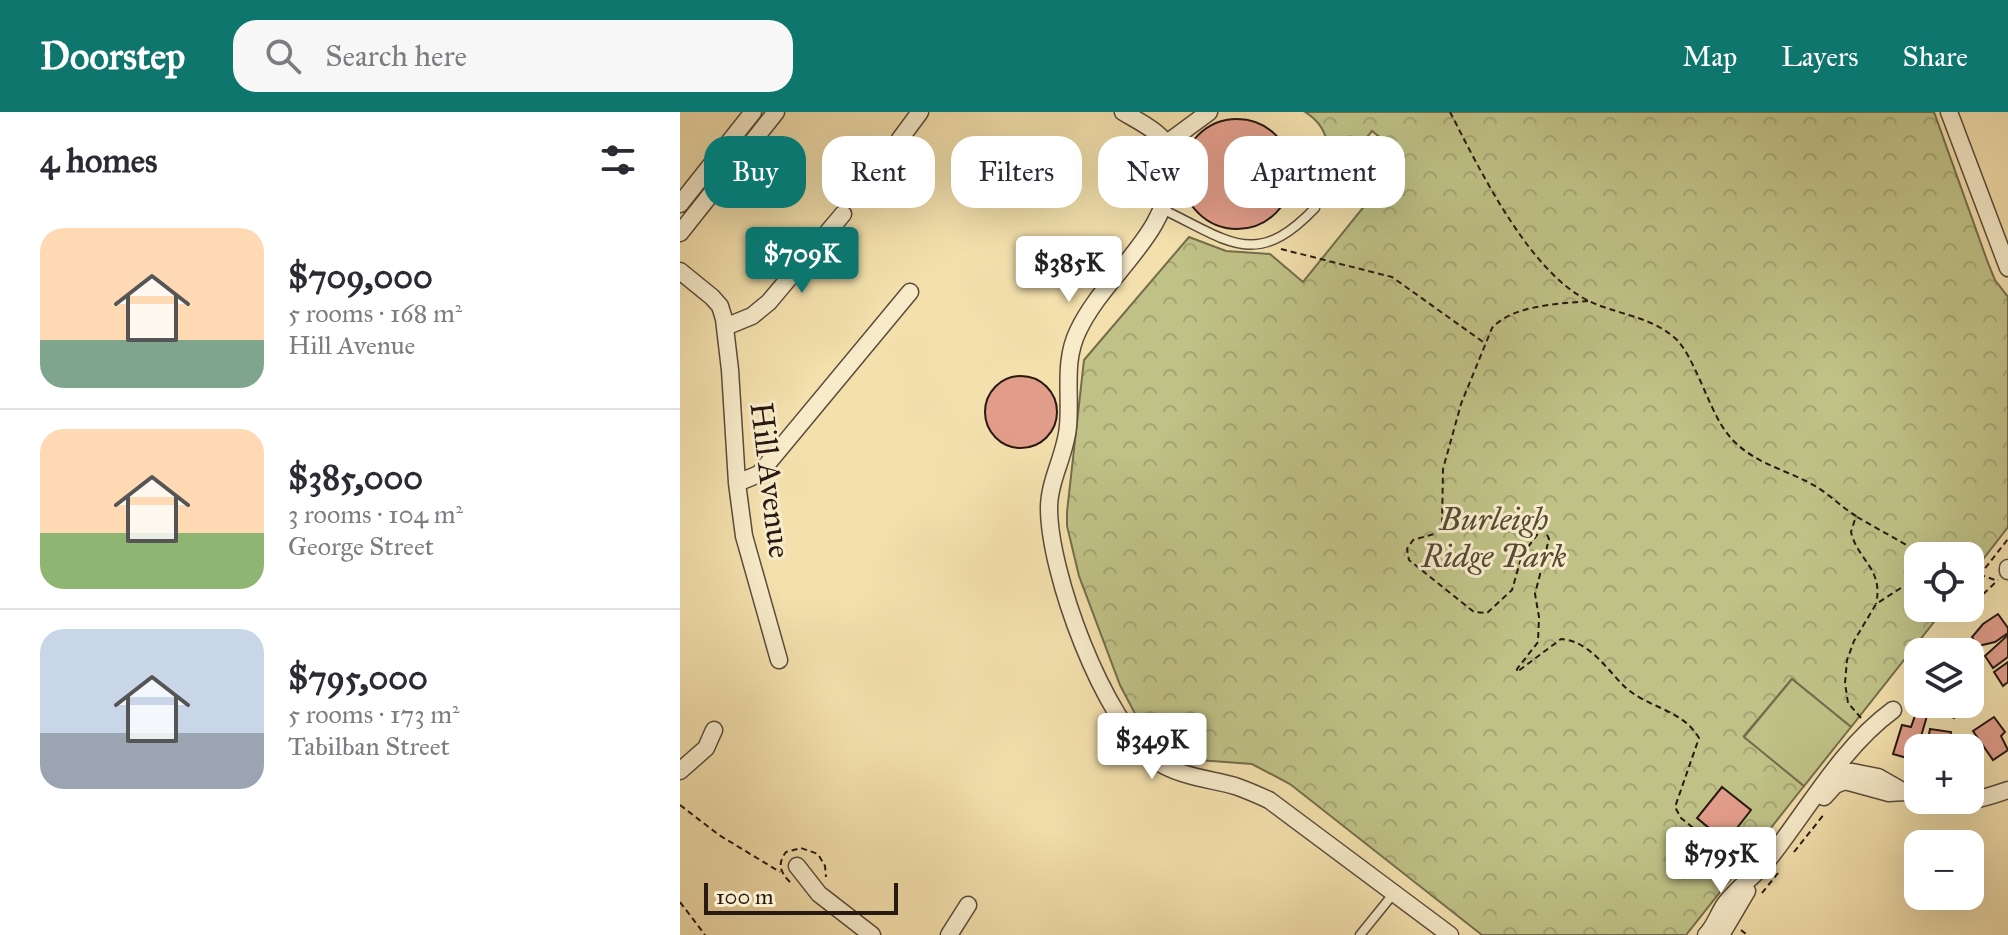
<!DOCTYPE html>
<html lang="en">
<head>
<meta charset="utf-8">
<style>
  :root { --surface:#fff; --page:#f7f7f7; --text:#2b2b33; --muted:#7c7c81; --line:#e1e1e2; --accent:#0f766e }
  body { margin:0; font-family:"IM FELL Great Primer",serif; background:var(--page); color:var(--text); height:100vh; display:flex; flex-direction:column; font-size:30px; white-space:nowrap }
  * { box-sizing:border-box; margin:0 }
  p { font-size:26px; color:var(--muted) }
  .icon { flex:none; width:44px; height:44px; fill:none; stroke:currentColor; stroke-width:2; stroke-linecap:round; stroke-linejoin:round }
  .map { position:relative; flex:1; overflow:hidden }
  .side { display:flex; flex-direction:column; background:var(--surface); width:680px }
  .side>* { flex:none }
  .guide { position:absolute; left:24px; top:24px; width:760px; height:72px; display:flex; gap:16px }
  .fabs { position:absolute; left:1224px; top:430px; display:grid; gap:16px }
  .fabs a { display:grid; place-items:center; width:80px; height:80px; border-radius:16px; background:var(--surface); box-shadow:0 8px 32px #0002; font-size:40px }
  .scale { position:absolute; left:24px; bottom:20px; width:194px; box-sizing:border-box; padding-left:8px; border:4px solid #281913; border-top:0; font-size:22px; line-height:28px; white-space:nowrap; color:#281913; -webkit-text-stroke:6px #f7ebca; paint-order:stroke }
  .price { position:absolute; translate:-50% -68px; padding:0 18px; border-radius:8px; background:#fff; color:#222; font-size:26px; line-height:52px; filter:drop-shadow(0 2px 4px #0008) }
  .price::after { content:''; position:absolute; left:50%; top:48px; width:24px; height:18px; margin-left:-12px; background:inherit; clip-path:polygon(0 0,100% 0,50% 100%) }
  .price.selected { background:var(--accent); color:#fff }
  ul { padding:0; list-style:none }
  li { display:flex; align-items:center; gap:24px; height:200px; padding:0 40px }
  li+li { border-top:2px solid var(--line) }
  li span { display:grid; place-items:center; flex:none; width:224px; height:160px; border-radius:24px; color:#555 }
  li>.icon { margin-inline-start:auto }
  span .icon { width:96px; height:96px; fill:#fffc; stroke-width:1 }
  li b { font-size:34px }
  h2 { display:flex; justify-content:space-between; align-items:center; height:96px; padding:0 40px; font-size:34px }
  .pill { padding:0 28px; border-radius:24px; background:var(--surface); box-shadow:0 8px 32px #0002; font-size:28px; line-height:72px }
  .pill.selected { background:var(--accent); color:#fff }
  header { display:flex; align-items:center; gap:48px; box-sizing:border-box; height:112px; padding:0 40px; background:var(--accent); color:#fff }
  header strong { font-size:38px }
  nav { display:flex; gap:44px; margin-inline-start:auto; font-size:28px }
  .search { width:560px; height:72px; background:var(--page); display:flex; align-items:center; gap:20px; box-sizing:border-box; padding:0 28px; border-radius:24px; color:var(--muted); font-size:30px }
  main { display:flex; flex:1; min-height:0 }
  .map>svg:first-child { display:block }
  .forest { fill:url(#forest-crowns); stroke:#746d4c; stroke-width:2 }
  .park { fill:#bfc186; stroke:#746d4c; stroke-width:2 }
  .building { fill:#e29d8a; stroke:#281913; stroke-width:2 }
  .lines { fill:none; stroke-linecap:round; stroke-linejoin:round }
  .service-casing { stroke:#5b4b3a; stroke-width:11 }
  .minor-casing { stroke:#5b4b3a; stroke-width:19 }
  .path { stroke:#281913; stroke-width:2; stroke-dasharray:6 4; stroke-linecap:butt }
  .service { stroke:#f7ebca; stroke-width:8 }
  .minor { stroke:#f7ebca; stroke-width:16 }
  .labels { text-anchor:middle; stroke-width:6; stroke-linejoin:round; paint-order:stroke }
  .street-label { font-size:32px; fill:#281913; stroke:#f7ebca }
  .park-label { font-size:32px; font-style:italic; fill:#554b36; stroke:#f7ebca }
</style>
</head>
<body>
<header>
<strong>Doorstep</strong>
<div class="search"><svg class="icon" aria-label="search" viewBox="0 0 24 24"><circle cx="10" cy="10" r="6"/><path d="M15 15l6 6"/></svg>Search here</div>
<nav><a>Map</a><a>Layers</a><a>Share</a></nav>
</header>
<main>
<section class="side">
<h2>4 homes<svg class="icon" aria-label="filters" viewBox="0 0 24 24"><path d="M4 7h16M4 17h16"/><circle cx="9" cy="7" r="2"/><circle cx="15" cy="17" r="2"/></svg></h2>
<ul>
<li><span style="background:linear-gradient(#ffd9b3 70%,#7fa58c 0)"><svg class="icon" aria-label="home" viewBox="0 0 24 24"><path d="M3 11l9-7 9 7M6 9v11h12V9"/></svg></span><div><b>$709,000</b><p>5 rooms · 168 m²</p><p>Hill Avenue</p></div></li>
<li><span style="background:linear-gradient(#ffd9b3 65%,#8fb573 0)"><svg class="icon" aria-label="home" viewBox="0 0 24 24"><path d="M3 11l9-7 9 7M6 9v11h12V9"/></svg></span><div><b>$385,000</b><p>3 rooms · 104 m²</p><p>George Street</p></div></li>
<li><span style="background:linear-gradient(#c9d6e8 65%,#9aa5b1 0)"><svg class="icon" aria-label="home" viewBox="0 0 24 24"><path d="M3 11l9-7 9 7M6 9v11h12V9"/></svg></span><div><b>$795,000</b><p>5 rooms · 173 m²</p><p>Tabilban Street</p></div></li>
</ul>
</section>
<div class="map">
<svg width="1328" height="823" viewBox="0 0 1328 823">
  <defs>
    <pattern id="forest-crowns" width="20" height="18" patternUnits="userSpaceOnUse" patternTransform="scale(2)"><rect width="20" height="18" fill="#bfc186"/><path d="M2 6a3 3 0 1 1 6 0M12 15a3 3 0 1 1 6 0" fill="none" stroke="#a4a573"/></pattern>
  </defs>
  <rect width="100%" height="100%" fill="#f3e0ad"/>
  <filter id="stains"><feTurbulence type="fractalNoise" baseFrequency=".0025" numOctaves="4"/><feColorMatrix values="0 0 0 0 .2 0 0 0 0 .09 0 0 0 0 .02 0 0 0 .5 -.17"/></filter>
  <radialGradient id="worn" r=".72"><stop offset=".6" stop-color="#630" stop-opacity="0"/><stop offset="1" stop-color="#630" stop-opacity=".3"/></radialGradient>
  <path class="forest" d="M 625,0 L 1254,0 L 1308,151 L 1315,168 L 1328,185 L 1328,415 L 1290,464 L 1290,444 L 1238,444 L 1238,496 L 1265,496 L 1171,615 L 1112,567 L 1064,624 L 1124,674 L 1006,823 L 802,823 L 610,672 L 572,652 L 505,647 L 482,635 L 463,617 L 440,573 L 399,464 L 387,414 L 387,400 L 404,248 L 509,125 L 546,139 L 590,142 L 623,170 L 724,45 L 692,19 L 645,77 L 641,74 C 651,47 654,18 625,0 Z"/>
  <path class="park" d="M 1112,567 L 1171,615 L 1124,674 L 1064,625 Z"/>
  <path class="building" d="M502 62a55 55 0 1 1 110 0a55 55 0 1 1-110 0Z
    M305 300a36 36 0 1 1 72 0a36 36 0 1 1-72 0Z
    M 1318,502 L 1328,516 L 1328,521 L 1315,530 L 1298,534 L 1292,525 L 1303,512 Z
    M 1328,523 L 1328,545 L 1313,556 L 1305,544 Z
    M 1328,550 L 1328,570 L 1323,574 L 1314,560 Z
    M 1245,592 L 1281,592 L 1274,606 Z
    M 1236,601 L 1247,604 L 1234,648 L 1213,642 L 1222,613 L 1231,615 Z
    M 1314,605 L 1325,620 L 1321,624 L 1328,638 L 1313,648 L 1293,619 Z
    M 1250,617 L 1271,620 L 1269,636 L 1250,636 L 1251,633 L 1247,633 Z
    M 1291,626 L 1303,652 L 1290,658 L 1290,636 L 1273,634 Z
    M 1042,675 L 1071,698 L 1046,730 L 1017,706 Z"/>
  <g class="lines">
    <defs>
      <path id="service" d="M 484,98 C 549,129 576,158 635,96
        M 680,823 L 714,781"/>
      <path id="minor" d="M 443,0 C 466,14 492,23 491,54 C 490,124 426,160 398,219 C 383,250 391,281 388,314 C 386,342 369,368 369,396 C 369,461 423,608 475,648 C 497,664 530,667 555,674 C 567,678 578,683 589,688 L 770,823
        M 1269,0 L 1328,156
        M 487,31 L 529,0
        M 203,62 L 220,27 L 240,0
        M 0,92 L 73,0
        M 0,121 L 96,0
        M 0,159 L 32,185 L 40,194 L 44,207 L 50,258 L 57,371 L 64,424 L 99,548
        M 45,215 L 72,204 L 89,190 L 163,102
        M 57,371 L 79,362 L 230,180
        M 1328,456 L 1328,459
        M 1157,657 L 1198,665 L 1219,677
        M 0,659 L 26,636 L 34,618
        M 1144,685 L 1155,673 L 1165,669 L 1209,681 L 1224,680 L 1238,684
        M 1252,688 C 1280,694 1302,687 1328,678
        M 117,754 L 139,782 L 192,823
        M 269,823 L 288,793
        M 1026,823 C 1035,814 1038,802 1045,792 C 1057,776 1075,764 1088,748 C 1128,698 1161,636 1213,598
        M 1041,823 L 1067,779"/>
    </defs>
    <use href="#service" class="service-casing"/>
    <use href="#minor" class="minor-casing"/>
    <path class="path" d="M 770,0 C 800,58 849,160 909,189 C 938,203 972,204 997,228 C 1013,244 1028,292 1042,314 C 1065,351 1103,355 1137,375 C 1151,384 1163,396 1176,404 L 1171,420 C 1178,449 1204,457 1196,492
      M 601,137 L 712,165 L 806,232
      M 908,189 C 878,192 833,193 812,216 L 781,292 L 763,357 L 762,413 L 754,422 L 733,428 L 727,437 L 729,448 L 794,500 L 807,501 L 832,478 L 842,443 L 860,419 L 865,418 L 869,427 L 855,482 L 859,505 L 858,530 L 837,557 L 837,560 L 881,527 C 910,529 927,558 946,576 C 969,596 1003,598 1019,626 L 995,695 L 1001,706 L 1061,755
      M 1177,405 L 1246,444
      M 1290,459 L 1315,468
      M 1299,464 L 1328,427
      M 1296,489 L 1318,468
      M 1181,606 L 1168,591 L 1165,571 L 1167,548 L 1174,529 L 1196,492 L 1238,465
      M 0,693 L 39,723 L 100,760
      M 1114,740 L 1145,701
      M 110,770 C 100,760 97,752 106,740 L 121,736 L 138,742 L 145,754 L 146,765
      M 1082,781 L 1098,761
      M 0,790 L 25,823
      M 1061,818 L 1067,823"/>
    <use href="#service" class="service"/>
    <use href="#minor" class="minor"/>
  </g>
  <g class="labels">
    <g class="street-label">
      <text transform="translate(91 368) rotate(83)" y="11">Hill Avenue</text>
    </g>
    <g class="park-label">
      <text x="814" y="418">Burleigh<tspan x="814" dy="37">Ridge Park</tspan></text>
    </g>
  </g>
  <rect width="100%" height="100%" filter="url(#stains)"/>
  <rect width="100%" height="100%" fill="url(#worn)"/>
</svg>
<div class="fabs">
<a><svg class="icon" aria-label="locate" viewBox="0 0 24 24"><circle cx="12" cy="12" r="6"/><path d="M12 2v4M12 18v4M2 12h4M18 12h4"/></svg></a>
<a><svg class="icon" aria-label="layers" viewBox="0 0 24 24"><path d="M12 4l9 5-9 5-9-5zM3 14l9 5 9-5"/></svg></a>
<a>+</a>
<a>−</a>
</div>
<div class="scale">100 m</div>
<b class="price selected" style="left:122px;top:183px">$709K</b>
<b class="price" style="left:389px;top:192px">$385K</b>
<b class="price" style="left:472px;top:669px">$349K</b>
<b class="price" style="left:1041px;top:783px">$795K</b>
<div class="guide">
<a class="pill selected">Buy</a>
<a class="pill">Rent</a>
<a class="pill">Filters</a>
<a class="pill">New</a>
<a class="pill">Apartment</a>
</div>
</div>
</main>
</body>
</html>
